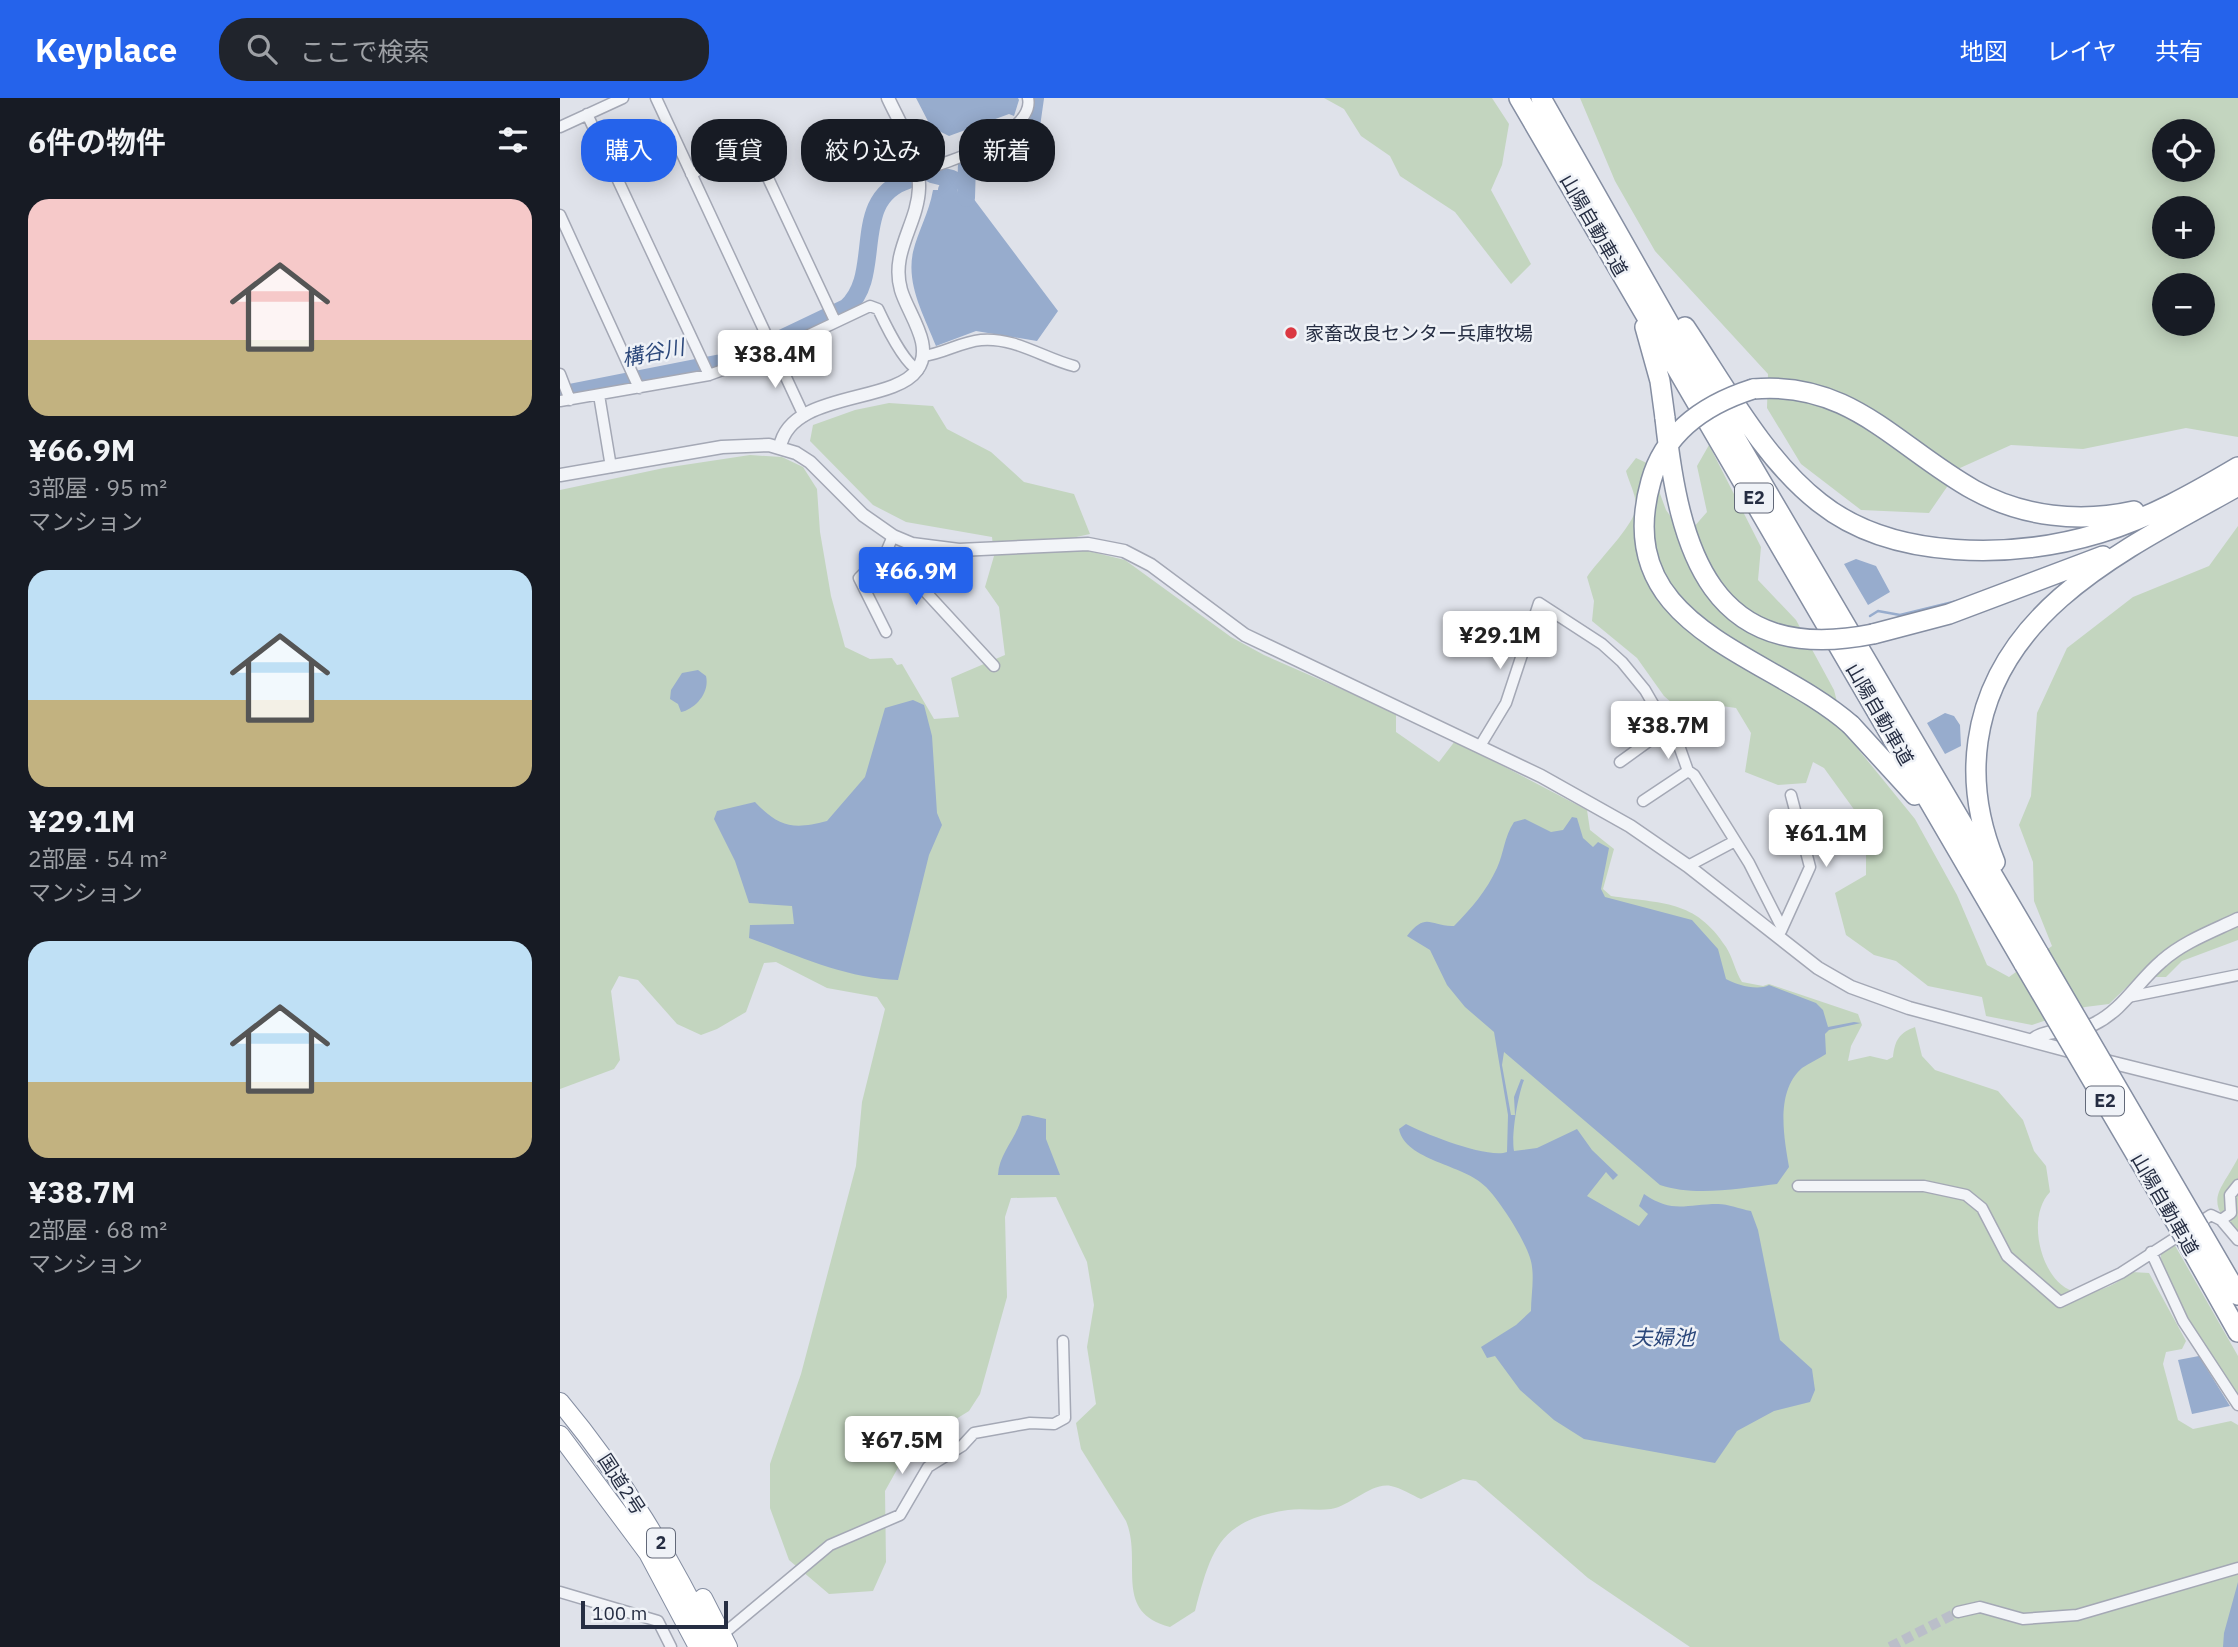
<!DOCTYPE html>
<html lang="ja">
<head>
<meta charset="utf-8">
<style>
  :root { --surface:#171b24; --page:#20242c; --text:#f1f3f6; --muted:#9ea1a6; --accent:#2563eb }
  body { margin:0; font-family:"IBM Plex Sans","Noto Sans JP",sans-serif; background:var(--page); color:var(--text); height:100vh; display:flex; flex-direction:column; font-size:26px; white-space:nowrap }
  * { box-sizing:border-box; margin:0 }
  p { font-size:23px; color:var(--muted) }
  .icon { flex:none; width:38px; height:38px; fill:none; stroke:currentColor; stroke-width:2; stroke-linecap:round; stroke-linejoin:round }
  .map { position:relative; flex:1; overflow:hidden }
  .details { display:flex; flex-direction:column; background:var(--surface); width:560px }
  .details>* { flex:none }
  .guide { position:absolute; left:21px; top:21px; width:665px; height:63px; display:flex; gap:14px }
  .buttons { position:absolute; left:1592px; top:21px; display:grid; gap:14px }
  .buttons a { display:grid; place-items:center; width:63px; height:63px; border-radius:50%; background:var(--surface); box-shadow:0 4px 18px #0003; font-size:35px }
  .scale { position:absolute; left:21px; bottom:18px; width:147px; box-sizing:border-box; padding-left:7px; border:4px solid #262e43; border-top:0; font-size:19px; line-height:24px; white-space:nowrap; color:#262e43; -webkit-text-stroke:5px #eff2f7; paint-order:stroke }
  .price { position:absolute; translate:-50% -60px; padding:0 16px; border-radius:7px; background:#fff; color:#222; font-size:23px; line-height:46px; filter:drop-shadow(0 2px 4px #0008) }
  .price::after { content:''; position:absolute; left:50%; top:42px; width:21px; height:16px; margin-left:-10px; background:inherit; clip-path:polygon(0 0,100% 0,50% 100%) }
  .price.active { background:var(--accent); color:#fff }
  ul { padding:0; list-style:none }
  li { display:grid; align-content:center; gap:14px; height:371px; padding:0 28px }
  li span { display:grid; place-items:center; height:217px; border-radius:21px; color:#555 }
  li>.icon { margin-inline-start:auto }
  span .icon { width:126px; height:126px; fill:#fffc; stroke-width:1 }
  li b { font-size:30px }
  h2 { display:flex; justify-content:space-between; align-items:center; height:84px; padding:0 28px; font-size:30px }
  .pill { padding:0 24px; border-radius:28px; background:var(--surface); box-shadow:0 4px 18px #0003; font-size:24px; line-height:63px }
  .pill.active { background:var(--accent); color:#fff }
  header { display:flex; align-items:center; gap:42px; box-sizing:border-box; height:98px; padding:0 35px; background:var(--accent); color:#fff }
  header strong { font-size:33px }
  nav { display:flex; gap:38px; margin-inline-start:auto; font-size:24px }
  .search { width:490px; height:63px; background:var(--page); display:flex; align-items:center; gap:18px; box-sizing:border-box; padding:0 24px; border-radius:28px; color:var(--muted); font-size:26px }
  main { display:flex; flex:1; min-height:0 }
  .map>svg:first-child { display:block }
  .green { fill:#c3d5bf; fill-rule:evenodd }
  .water { fill:#97accd }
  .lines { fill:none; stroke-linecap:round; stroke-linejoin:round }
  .stream { stroke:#97accd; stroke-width:2.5 }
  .river { stroke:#97accd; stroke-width:18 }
  .minor-tunnel { stroke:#babec9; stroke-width:10; stroke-dasharray:10 5; stroke-linecap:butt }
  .minor-casing { stroke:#a4a8b5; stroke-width:13 }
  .tertiary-casing { stroke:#a4a8b5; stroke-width:15 }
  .trunk-casing { stroke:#858ea2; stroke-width:20 }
  .motorway-casing { stroke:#858ea2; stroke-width:22 }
  .minor { stroke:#f2f4f8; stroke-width:10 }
  .tertiary { stroke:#f2f4f8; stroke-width:12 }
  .trunk { stroke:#fff; stroke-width:18 }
  .motorway { stroke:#fff; stroke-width:19 }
  .motorway-bridge-casing { stroke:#858ea2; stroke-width:22; stroke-linecap:butt }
  .motorway-bridge { stroke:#fff; stroke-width:19 }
  .poi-dot { fill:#db3842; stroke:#eff2f7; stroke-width:2.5 }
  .labels { text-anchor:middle; stroke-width:5; stroke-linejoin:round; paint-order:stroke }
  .shield { fill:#eff2f7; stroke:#626979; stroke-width:2 }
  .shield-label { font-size:18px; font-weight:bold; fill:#262e43 }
  .street-label { font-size:19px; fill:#262e43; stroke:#eff2f7 }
  .poi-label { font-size:19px; fill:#262e43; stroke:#eff2f7; text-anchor:start }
  .water-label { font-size:21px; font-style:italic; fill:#2c487b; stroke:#eff2f7 }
</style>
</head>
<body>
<header>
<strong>Keyplace</strong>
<div class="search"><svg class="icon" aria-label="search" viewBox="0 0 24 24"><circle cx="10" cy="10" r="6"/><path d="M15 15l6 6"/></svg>ここで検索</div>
<nav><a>地図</a><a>レイヤ</a><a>共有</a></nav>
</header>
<main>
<section class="details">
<h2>6件の物件<svg class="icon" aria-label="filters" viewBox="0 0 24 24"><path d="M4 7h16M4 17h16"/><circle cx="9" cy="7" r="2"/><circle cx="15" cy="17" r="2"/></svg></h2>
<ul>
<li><span style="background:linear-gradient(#f6c9c9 65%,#c2b280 0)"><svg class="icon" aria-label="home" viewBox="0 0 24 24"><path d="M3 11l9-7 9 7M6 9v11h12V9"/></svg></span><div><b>¥66.9M</b><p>3部屋 · 95 m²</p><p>マンション</p></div></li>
<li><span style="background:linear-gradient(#bfe0f5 60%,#c2b280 0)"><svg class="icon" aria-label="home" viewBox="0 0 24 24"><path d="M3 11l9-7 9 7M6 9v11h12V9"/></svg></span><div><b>¥29.1M</b><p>2部屋 · 54 m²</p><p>マンション</p></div></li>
<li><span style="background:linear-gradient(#bfe0f5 65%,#c2b280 0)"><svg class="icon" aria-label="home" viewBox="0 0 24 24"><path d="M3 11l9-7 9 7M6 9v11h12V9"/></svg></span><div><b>¥38.7M</b><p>2部屋 · 68 m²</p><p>マンション</p></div></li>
</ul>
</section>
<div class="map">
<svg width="1678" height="1549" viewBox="0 0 1678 1549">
  <rect width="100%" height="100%" fill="#dfe2ea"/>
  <path class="green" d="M 764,0 L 932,0 L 949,26 L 942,67 L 931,92 L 971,166 L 951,186 L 895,114 L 840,78 L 830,58 L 801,38 L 784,11 Z
    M 1020,0 L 1678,0 L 1678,339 L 1626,330 L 1523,351 L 1451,347 L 1400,370 L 1369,415 L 1301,412 L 1241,366 L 1207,310 L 1208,276 L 1095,153 L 1055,83 ZM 1605,33 L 1643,33 L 1643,72 L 1605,72 ZM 1605,110 L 1643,110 L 1643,149 L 1605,149 ZM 1605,187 L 1643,187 L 1643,226 L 1605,226 Z
    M 329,305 L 373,308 L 387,331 L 431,354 L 464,384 L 514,396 L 530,436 L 507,441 L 520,451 L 565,462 L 671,539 L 704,557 L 836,615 L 836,634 L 879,664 L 895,643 L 1027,712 L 1030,732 L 1054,751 L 1043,791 L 1051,798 C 1102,806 1135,801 1166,849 C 1173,860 1175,873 1182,884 L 1203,888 L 1209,886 L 1298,916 L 1302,927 L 1291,948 L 1288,963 L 1310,958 L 1327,962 L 1333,959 C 1335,942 1339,935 1355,929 L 1362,958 L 1375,972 L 1438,993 L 1463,1022 L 1474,1053 L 1486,1068 L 1490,1094 C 1464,1121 1483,1189 1517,1194 C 1537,1197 1556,1186 1572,1174 L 1589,1175 L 1626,1243 L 1622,1251 L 1606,1254 L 1603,1266 L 1618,1322 L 1633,1331 L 1671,1323 L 1678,1327 L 1678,1549 L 1130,1549 L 1028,1480 L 916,1383 L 903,1381 L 861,1401 C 852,1397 841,1390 831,1388 C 811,1384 791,1408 771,1411 C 757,1413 742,1410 728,1412 C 659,1422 651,1452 635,1513 L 610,1529 C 552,1514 583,1464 566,1423 L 521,1351 L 516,1325 L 536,1306 L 527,1249 L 534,1207 L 527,1164 L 496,1099 L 451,1100 L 445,1119 L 447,1199 L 420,1296 L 409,1313 L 349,1350 L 325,1393 L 326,1464 L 313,1493 L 269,1496 L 229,1462 L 210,1410 L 210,1366 L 241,1276 L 296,1068 L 302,1004 L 325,911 L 317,899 L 267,890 L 216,864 L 204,865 L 186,914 L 157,931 L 141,937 L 117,926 L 78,882 L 59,878 L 51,893 L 60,962 L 54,971 L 0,991 L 0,392 L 104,370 L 190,357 L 222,359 L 243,369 L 257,391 L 260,434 L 271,498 L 285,549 L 310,561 L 332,560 L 337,567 L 342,566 L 374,621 L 399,619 L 391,580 L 445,557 L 439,509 L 425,489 L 434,458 L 432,439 L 346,424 L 313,407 L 250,343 L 253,327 L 295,312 Z
    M 1149,347 L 1201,449 L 1198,482 L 1236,522 L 1274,592 L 1285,635 L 1355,721 L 1397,797 L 1427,867 L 1449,879 L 1492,848 L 1474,803 L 1473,764 L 1459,727 L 1471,698 L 1477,615 L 1507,550 L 1573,499 L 1649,468 L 1678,428 L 1678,842 L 1622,863 L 1606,879 L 1577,879 L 1549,906 L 1525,909 L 1472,927 L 1426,918 L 1422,899 L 1368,888 L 1336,863 L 1314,857 L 1286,837 L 1275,795 L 1306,777 L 1306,728 L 1264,670 L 1253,664 L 1246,685 L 1218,687 L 1185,674 L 1191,635 L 1176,610 L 1155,607 L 1128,619 L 1104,598 L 1077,560 L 1032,523 L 1034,503 L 1027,479 C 1038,462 1079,423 1076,406 C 1075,395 1069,384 1066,373 L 1076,360 L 1089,366 L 1106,412 L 1125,439 L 1147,414 L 1137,368 Z
    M 1678,1060 L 1678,1138 C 1643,1101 1659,1096 1678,1060 Z
    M 1613,1144 L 1678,1258 L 1678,1299 C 1660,1270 1599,1187 1601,1156 Z"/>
  <path class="water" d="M 356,0 L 458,0 L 459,2 L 454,18 L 449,16 L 389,38 L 371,29 Z
    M 373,92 L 397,92 L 399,98 L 413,100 L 498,213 L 477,243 L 416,233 L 376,248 C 364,217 346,187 353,154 C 358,133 369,115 373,92 Z
    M 1296,461 L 1316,468 L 1330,494 L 1308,507 L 1284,466 Z
    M 138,572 L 146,578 C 150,595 135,611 121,614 L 118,606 L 110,601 L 111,592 L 122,575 Z
    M 353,602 L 364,607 L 372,638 L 377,715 L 382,727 L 369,757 L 338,882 C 287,881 236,857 189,840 L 190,827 L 234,826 L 232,808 L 189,805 L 175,763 L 154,721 L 157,713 L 195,704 C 219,729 233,732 267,723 L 305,679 L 325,610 Z
    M 1385,615 L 1394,618 L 1400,627 L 1401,648 L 1385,656 L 1367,625 Z
    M 1012,719 L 1017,720 L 1023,740 L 1033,749 L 1038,744 L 1049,750 L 1041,791 L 1045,799 L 1132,822 L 1158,851 L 1166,881 C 1176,887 1198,893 1209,887 L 1256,905 L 1263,912 L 1268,929 L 1294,924 L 1301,925 L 1269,932 L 1265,936 L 1266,956 C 1259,961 1249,965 1242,970 C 1215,994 1224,1039 1229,1069 L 1217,1086 C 1181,1090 1135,1099 1100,1087 L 944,954 L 942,967 L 951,1017 L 955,1017 L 954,999 L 961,981 L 964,982 C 958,997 951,1037 954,1053 L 977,1050 L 1017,1031 L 1032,1052 L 1058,1077 L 1053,1082 L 1046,1074 L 1027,1098 L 1079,1128 L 1088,1116 L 1079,1108 L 1084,1096 C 1113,1116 1126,1106 1158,1106 C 1168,1106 1180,1111 1191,1113 L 1198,1132 L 1220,1242 L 1252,1271 L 1255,1292 L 1250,1304 L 1214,1313 L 1177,1333 L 1155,1365 L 1024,1341 L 994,1322 L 960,1292 L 935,1258 L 927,1260 L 921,1249 L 956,1227 L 971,1213 C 971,1199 974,1183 972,1169 C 971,1150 940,1103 926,1089 C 904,1066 845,1063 839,1031 L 846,1026 C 865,1036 928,1061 947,1054 L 948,1017 L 934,934 L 905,909 L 887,887 L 870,852 L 847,838 C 867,813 870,829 894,828 C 911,811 927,792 937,770 C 944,755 944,739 954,724 L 965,721 L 991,734 L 1003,732 Z
    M 468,1017 L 486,1021 L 486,1041 L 500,1077 L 438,1077 C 439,1055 457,1040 462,1018 Z
    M 1639,1258 L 1670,1308 L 1632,1316 L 1618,1262 Z
    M 1678,1484 L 1678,1549 L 1663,1549 L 1664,1535 Z"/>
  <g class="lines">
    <path class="stream" d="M 1310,518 L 1318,513 L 1340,517 L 1397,503"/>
    <path class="river" d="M 372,76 L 392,81 L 387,92
      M 406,100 L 407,65 L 471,28 L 475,0
      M 0,297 L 161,265 L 202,250 L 286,210 C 325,177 288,101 348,82"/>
    <path class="minor-tunnel" d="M 1330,1549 L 1398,1514"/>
    <defs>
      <path id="minor" d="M 96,0 L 244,318
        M 27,16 L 149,277
        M 0,29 L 63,0
        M 359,72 C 386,67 476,34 468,0
        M 131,76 L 192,46 L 275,223
        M 0,117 L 79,290
        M 363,258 C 383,256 400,244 421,242 C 455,239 483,260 514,268
        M 0,276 L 10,302
        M 39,297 L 51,369
        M 0,303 L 149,277 L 215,253 L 310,208 L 318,211 C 325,226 344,265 358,272
        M 333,438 L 327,452 L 434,568
        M 326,534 L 299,480 L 327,452
        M 920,648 L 946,605 L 979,505 L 1042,546 L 1062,564 L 1085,592 L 1107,630 L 1117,642 L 1128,673 L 1134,677 L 1189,765 L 1222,830
        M 1060,664 L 1107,630
        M 1083,703 L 1128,673
        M 1128,768 L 1175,743
        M 1221,833 L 1250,769 L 1231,697
        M 1568,899 L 1678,877
        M 1238,1088 L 1364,1088 L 1406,1097 L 1422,1110 L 1447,1158 L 1500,1204 L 1561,1175 L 1651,1117 L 1661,1122 L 1678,1142
        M 1661,1122 L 1671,1115 L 1670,1097 L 1678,1087
        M 1591,1154 L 1623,1223 L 1678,1307
        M 0,1494 L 98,1523 L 111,1549
        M 1398,1514 L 1420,1509 L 1463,1521 L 1517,1517 L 1678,1470
        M 162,1537 L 270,1447 L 340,1417 L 368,1369 L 402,1348 L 414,1335 L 470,1325 L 494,1326 L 505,1320 L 503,1243"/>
      <path id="tertiary" d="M 220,349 C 230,293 333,306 357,272 C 375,248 348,216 341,192 C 330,154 358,126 359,90 C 360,57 341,28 328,0
        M 0,377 L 162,349 L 209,347 L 236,355 L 250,364 L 303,417 L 333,438 L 352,446 L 399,452 L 528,446 L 564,453 L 591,467 L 685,537 L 981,678 L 1070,728 L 1128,768 L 1258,870 L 1291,889 L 1349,910 L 1517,955
        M 1473,942 C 1481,931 1518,934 1534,926 C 1563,912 1578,883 1602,863 C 1623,844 1653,833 1678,821
        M 1538,961 L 1678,996"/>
      <path id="trunk" d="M 0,1304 C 63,1379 111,1461 154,1549
        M 0,1337 L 88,1455 L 138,1549
        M 143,1500 L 168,1549"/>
      <path id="motorway" d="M 959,0 L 1464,866
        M 981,0 L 1136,273 L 1479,856
        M 1085,229 L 1100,283 L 1105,320
        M 1125,229 C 1164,287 1205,363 1260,405 C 1333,463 1454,461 1540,435 C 1590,420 1634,395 1678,369
        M 1193,291 C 1290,282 1337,349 1414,392 C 1463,419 1520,425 1574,413
        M 1313,536 L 1389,516 L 1543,458
        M 1291,627 L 1355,697
        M 1435,764 C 1419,725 1412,685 1418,643 C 1437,508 1572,448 1678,388
        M 1639,1130 L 1678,1197
        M 1625,1140 L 1678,1234"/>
    </defs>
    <use href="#minor" class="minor-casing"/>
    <use href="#tertiary" class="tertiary-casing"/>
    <use href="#trunk" class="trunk-casing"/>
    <use href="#motorway" class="motorway-casing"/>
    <use href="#minor" class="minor"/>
    <use href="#tertiary" class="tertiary"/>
    <use href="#trunk" class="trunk"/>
    <use href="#motorway" class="motorway"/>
    <defs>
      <path id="motorway-bridge" d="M 1193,291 C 1146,306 1105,333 1091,383 C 1049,531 1208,554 1291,627
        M 1105,320 C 1119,452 1150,569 1313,536
        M 1479,856 L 1639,1130
        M 1464,866 L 1625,1140"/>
    </defs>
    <use href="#motorway-bridge" class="motorway-bridge-casing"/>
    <use href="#motorway-bridge" class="motorway-bridge"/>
  </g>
  <circle class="poi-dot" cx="731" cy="235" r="7"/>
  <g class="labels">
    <g class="shield">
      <rect x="1175" y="385.5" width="38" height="29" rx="5"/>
      <rect x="1526" y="988.5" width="38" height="29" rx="5"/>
      <rect x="87" y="1430.5" width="28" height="29" rx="5"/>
    </g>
    <g class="shield-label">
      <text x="1194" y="406">E2</text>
      <text x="1545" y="1009">E2</text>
      <text x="101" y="1451">2</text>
    </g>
    <g class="street-label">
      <text transform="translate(1034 127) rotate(60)" y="7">山陽自動車道</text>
      <text transform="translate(1320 616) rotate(60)" y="7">山陽自動車道</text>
      <text transform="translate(1605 1106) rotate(60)" y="7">山陽自動車道</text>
      <text transform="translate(62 1386) rotate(57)" y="7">国道2号</text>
    </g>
    <g class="poi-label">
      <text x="745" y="242">家畜改良センター兵庫牧場</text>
    </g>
    <g class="water-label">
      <text transform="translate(93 255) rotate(-11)" y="7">構谷川</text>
      <text x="1103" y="1247">夫婦池</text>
    </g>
  </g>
</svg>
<div class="buttons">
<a><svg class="icon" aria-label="locate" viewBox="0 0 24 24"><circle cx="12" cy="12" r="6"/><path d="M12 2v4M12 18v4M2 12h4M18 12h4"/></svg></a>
<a>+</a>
<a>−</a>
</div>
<div class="scale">100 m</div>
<b class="price" style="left:215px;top:292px">¥38.4M</b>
<b class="price active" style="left:356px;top:509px">¥66.9M</b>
<b class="price" style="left:940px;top:573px">¥29.1M</b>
<b class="price" style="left:1108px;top:663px">¥38.7M</b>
<b class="price" style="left:1266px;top:771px">¥61.1M</b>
<b class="price" style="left:342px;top:1378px">¥67.5M</b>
<div class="guide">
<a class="pill active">購入</a>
<a class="pill">賃貸</a>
<a class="pill">絞り込み</a>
<a class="pill">新着</a>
</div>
</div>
</main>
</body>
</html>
